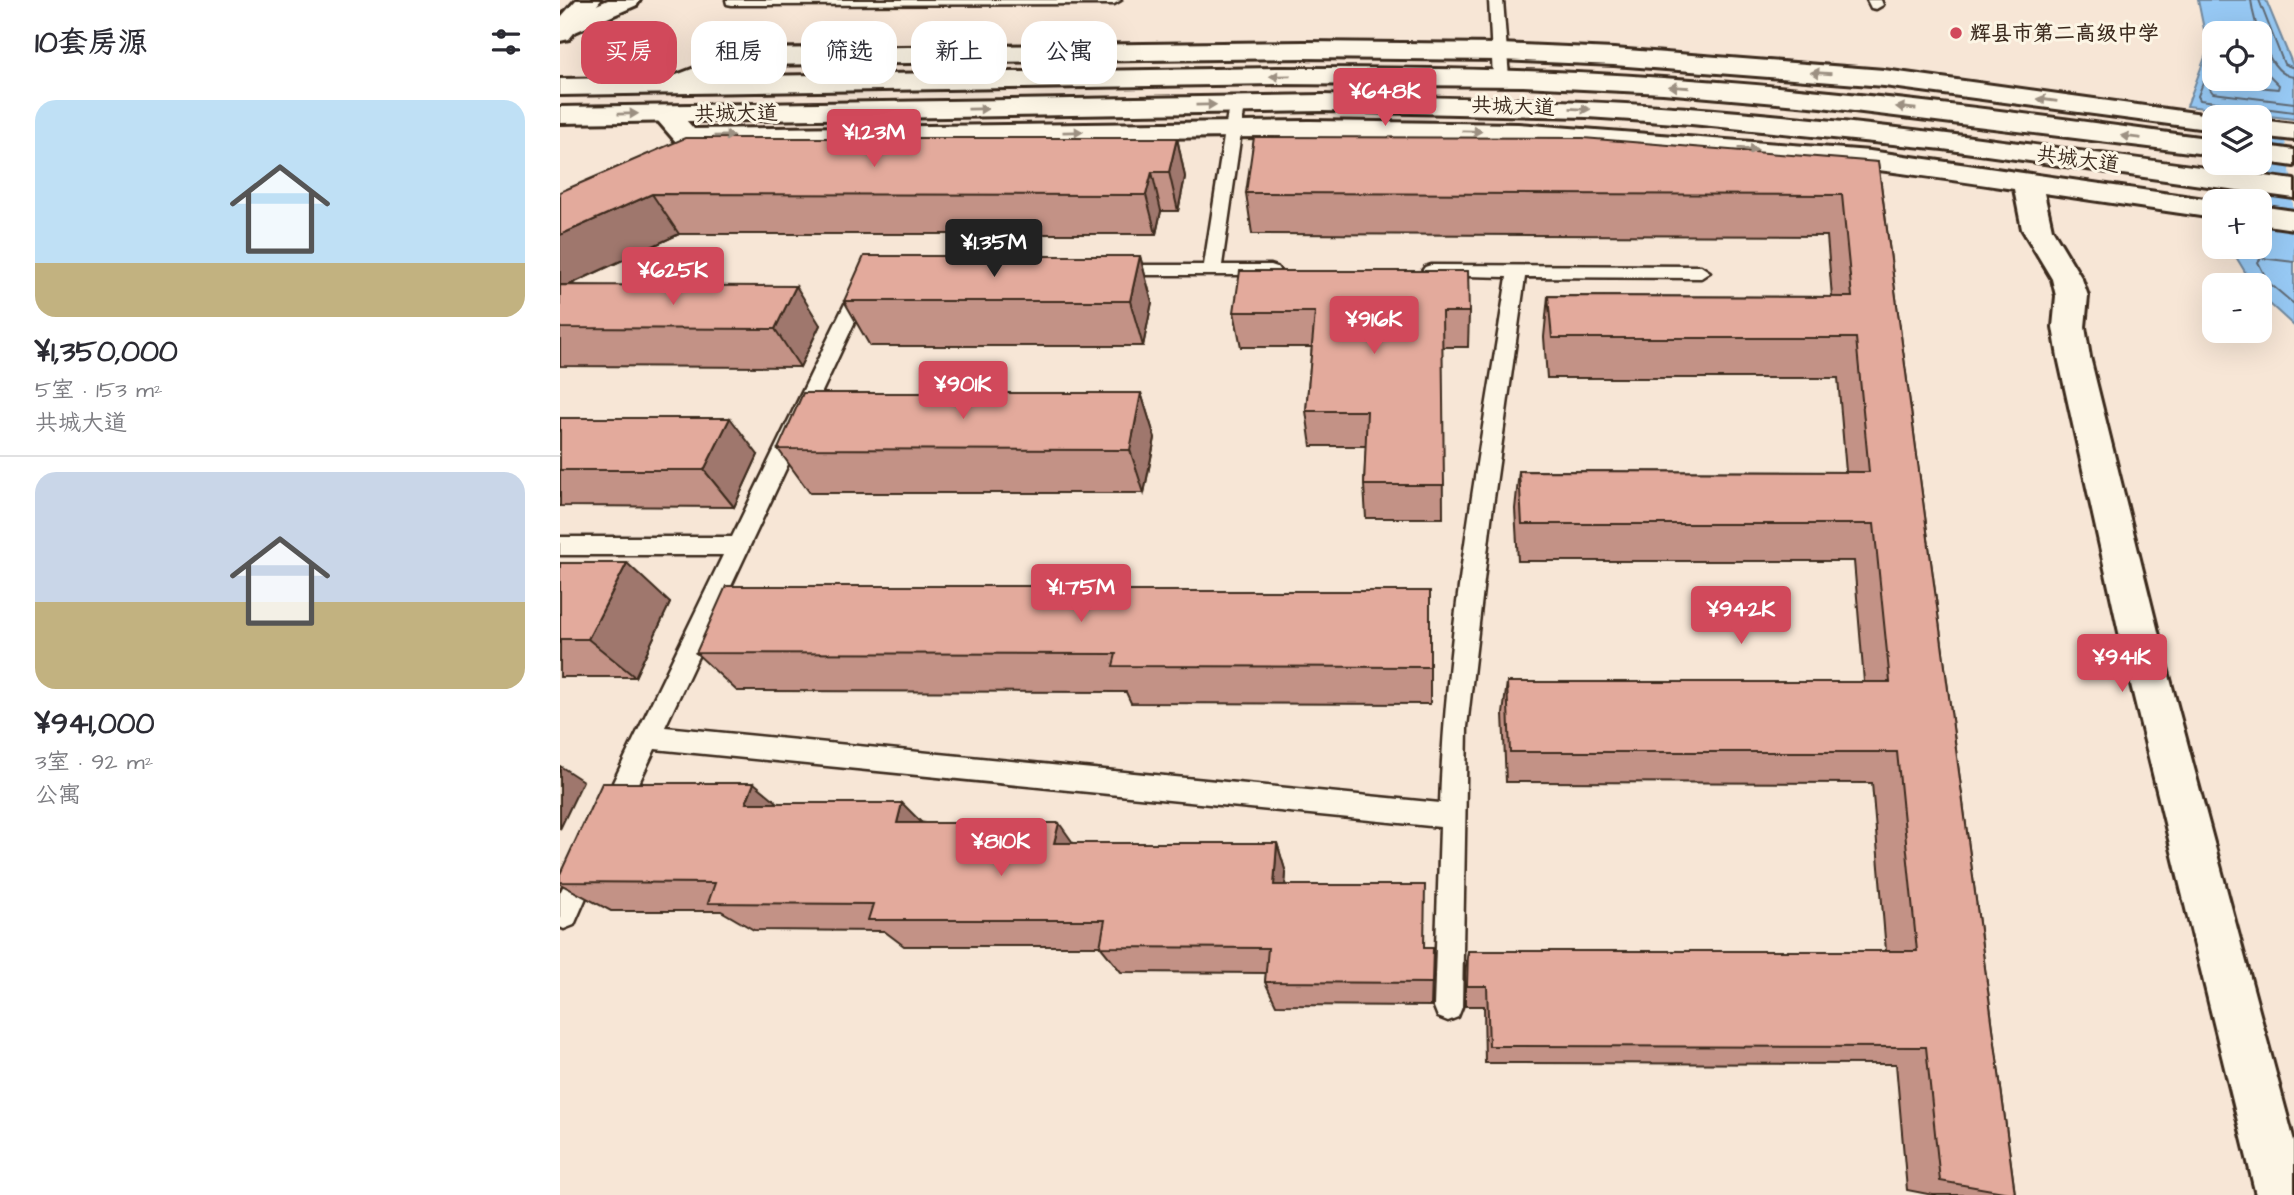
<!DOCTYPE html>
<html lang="zh">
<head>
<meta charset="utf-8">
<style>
  :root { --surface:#fff; --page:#f7f7f7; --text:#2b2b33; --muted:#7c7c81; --line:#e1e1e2; --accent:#d1495b }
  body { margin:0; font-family:"Architects Daughter","LXGW WenKai TC",sans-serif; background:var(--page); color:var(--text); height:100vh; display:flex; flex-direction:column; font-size:26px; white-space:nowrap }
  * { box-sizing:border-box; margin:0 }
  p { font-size:23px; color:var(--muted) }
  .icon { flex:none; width:38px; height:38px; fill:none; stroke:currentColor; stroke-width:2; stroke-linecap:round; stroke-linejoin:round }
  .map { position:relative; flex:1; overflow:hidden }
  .sheet { display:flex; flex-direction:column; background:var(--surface); width:560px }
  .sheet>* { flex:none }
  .guide { position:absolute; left:21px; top:21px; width:665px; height:63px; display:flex; gap:14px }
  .buttons { position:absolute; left:1642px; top:21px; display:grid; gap:14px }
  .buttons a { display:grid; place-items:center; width:70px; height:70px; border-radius:14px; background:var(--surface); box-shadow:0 7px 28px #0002; font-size:35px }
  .price { position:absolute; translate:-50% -60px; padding:0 16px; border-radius:7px; background:var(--accent); color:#fff; font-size:23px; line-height:46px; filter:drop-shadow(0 2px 4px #0008) }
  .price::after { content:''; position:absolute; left:50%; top:42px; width:21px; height:16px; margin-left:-10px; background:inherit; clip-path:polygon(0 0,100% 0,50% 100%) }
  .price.current { background:#222; color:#fff }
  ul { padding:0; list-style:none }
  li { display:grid; align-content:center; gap:14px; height:371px; padding:0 35px }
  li+li { border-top:2px solid var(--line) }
  li span { display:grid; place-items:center; height:217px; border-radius:21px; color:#555 }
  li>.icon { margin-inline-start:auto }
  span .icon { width:126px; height:126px; fill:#fffc; stroke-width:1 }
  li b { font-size:30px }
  h2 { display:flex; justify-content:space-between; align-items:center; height:84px; padding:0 35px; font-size:30px }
  .chip { padding:0 24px; border-radius:21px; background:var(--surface); box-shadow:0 7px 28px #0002; font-size:24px; line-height:63px }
  .chip.current { background:var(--accent); color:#fff }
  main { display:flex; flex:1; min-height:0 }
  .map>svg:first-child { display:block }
  .water { fill:#97c9f4; stroke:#72899e; stroke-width:2; fill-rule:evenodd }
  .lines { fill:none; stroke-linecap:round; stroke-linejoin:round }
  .shore { stroke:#606a74; stroke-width:2 }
  .river { fill:#97c9f4; fill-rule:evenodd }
  .service-casing { stroke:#3b2a1e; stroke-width:5 }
  .minor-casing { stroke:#3b2a1e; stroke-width:6 }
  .tertiary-casing { stroke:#3b2a1e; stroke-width:6 }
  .secondary-casing { stroke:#3b2a1e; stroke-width:6 }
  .service { fill:#fcf5e5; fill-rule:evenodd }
  .minor { fill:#fcf5e5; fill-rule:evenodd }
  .tertiary { fill:#fcf5e5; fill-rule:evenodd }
  .secondary { fill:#fcf5e5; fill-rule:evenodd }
  .wall { fill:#c39286; stroke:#3b2a1e; stroke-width:2 }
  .shaded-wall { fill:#9f776d; stroke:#3b2a1e; stroke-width:2 }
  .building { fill:#e3aa9c; stroke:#3b2a1e; stroke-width:2 }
  .oneway { fill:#9c9082 }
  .poi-dot { fill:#d1495b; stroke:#fcf5e5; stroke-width:2.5 }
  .labels { text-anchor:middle; stroke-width:6; stroke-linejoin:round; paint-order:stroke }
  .far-poi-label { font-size:21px; font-weight:bold; fill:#3b2a1e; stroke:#fcf5e5; text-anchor:start }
  .far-street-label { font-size:21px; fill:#3b2a1e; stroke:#fcf5e5 }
</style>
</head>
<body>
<main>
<section class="sheet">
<h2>10套房源<svg class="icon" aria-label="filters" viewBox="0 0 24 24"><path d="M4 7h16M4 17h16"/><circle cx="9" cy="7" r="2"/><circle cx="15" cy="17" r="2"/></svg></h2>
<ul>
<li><span style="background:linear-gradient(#bfe0f5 75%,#c2b280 0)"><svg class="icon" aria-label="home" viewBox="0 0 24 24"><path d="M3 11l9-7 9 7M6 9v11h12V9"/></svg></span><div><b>¥1,350,000</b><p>5室 · 153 m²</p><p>共城大道</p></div></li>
<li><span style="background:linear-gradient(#c9d6e8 60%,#c2b280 0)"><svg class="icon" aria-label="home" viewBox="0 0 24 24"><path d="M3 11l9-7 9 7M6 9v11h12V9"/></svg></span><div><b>¥941,000</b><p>3室 · 92 m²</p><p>公寓</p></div></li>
</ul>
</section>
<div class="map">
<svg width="1734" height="1195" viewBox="0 0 1734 1195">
  <rect width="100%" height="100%" fill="#f7e6d6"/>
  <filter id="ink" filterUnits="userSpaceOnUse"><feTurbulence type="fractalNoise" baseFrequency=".0143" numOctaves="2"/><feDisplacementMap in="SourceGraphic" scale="14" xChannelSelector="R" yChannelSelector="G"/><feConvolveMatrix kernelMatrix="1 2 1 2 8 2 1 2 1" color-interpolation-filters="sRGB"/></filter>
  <g filter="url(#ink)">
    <path class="water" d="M 1638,0 L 1706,0 L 1734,68 L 1734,119 L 1627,106 L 1648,49 ZM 1654,33 L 1699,33 L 1699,79 L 1654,79 Z
      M 1699,242 L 1734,246 L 1734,326 L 1699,294 L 1699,285 L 1693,285 L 1670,247 L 1699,247 Z"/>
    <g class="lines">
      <path class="shore" d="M 1691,0 C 1694,22 1708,75 1734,77
        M 1699,0 L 1724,64 L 1734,68
        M 1654,54 L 1638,96 L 1640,100 L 1734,112
        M 1654,79 L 1650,89 L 1653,93 L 1734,103
        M 1665,79 L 1667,84 L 1718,89 L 1719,85 L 1708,74 L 1699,54
        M 1734,262 L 1701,258 L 1698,262 L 1708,282 L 1734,304"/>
      <path class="river" d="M 1699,116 L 1718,120 C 1734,157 1734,218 1734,261 L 1713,256 C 1701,237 1699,223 1699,201 L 1692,201 L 1681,163 L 1699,163 L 1699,117 L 1692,117 Z"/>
      <defs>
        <path id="service" d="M 166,0 L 561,0 L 554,4 L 172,5 L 167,4 Z
          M 929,0 L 943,0 L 949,78 L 941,83 L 933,78 Z
          M 1307,0 L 1321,0 L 1323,5 L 1316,9 L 1311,8 Z
          M 677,100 L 685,105 L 662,265 L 711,265 L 717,267 L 720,271 L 717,275 L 547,275 L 544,271 L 547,267 L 553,265 L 644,265 L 669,105 Z
          M 871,265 L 1141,266 L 1150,272 L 1141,278 L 965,277 L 931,520 L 907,727 L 902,1007 L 898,1017 L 888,1021 L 878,1017 L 874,1007 L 880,827 L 95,749 L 62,819 L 53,822 L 44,819 L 40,810 L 44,801 L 163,555 L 0,555 L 0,537 L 172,537 L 294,285 L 297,281 L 309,281 L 312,285 L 105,727 L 880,803 C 886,626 920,451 947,277 L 865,275 L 862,271 L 865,267 Z
          M 28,850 L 37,854 L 41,863 L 14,925 L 4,929 L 0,927 L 0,893 L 19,854 Z"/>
        <path id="minor" d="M 48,0 L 80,0 L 77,5 L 15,32 L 0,33 L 0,21 Z
          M 744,42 L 940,44 L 1054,49 L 1324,70 L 1664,117 L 1654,117 L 1654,130 L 1324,86 L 1054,65 L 940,60 L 744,58 L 188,65 L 115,93 L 106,91 L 102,85 L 106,79 L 184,49 Z
          M 105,106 L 115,108 L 134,129 L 750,121 L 958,124 L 1310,151 L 1659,201 L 1654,201 L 1654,218 L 1484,193 L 1492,229 L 1522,279 L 1528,296 L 1525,327 L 1530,357 L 1606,664 L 1734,1141 L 1734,1195 L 1696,1195 L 1566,664 L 1498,357 L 1493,327 L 1496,296 L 1492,279 L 1462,229 L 1454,189 C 1290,164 1122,145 956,140 C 680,132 403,142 127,145 L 117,143 L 92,114 L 95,108 Z
          M 1699,120 L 1734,124 L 1734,140 L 1699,136 Z
          M 1699,206 L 1734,211 L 1734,229 L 1699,224 Z"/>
        <path id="tertiary" d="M 16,0 L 41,0 L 9,39 L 0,41 L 0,18 Z"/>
        <path id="secondary" d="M 717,68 C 846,68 974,69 1103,78 C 1287,90 1471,114 1654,139 L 1654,155 L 1261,107 L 1103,93 L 963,86 L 717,84 L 0,95 L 0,79 Z
          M 763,95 C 885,98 1007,99 1129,108 C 1331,123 1533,153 1734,180 L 1734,198 L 1383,149 L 1131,124 L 1027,117 L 763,111 L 0,123 L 0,107 Z
          M 1699,145 L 1734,150 L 1734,166 L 1699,161 Z"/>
      </defs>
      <use href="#service" class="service-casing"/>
      <use href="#minor" class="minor-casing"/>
      <use href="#tertiary" class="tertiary-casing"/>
      <use href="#secondary" class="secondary-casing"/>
      <use href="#service" class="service"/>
      <use href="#minor" class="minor"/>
      <use href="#tertiary" class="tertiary"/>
      <use href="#secondary" class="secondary"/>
    </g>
    <path class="wall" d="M 617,138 L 625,177 L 618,211 L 601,211 L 596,234 L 119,234 L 9,285 L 260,325 L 240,367 L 0,366 L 0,192 Z
      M 1318,162 L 1455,1194 L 1450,1195 L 1373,1195 L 1347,1190 L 1336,1064 L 925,1063 L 924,1006 L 905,1006 L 905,973 L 908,951 L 1326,951 L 1312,783 L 946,782 L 943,714 L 947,682 L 1304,682 L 1294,561 L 958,561 L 955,509 L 959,471 L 1286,472 L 1278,378 L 987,378 L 984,337 L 988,296 L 1272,297 L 1267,236 L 692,234 L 686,193 Z
      M 580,256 L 592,302 L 583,346 L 310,346 L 284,301 Z
      M 674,312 L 909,312 L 908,347 L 882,347 L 883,518 L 806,518 L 804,485 L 806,446 L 751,446 L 746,411 L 752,347 L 681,347 Z
      M 581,393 L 595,438 L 584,493 L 250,493 L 218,449 Z
      M 0,418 L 198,455 L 174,507 L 0,506 Z
      M 0,563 L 110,603 L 75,677 L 0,677 Z
      M 517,591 L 870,667 L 870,704 L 571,703 L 566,692 L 177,691 L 136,653 Z
      M 218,803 L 513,843 L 717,843 L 726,873 L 725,885 L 865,948 L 873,948 L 871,1006 L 716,1005 L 705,982 L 706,973 L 561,972 L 540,946 L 344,946 L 324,931 L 194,930 L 161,911 L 51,911 L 0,884 L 0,874 Z"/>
    <path class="shaded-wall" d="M 617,138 L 625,177 L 618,211 L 609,172 Z
      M 592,172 L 601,211 L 596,234 L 586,195 Z
      M 92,194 L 119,234 L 0,289 L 0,235 Z
      M 580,256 L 592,302 L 583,346 L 570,301 Z
      M 236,286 L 260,325 L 240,367 L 215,329 Z
      M 581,393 L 595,438 L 584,493 L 570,450 Z
      M 170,418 L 198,455 L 174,507 L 144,470 Z
      M 67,563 L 110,603 L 75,677 L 28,639 Z
      M 0,766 L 23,781 L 0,829 Z
      M 194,783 L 234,816 L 186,803 Z
      M 342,803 L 374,835 L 337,823 Z
      M 499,823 L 521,854 L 494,843 Z
      M 717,843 L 726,873 L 723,913 L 714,885 Z"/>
    <path class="building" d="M 694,137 L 1023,138 L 1318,162 L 1455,1194 L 1380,1181 L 1366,1047 L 929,1046 L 927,986 L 907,986 L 908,951 L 1357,951 L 1337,752 L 950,752 L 947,682 L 1330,682 L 1314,524 L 962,524 L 959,471 L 1309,472 L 1296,338 L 992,338 L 988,296 L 1292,297 L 1282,195 L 686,193 Z
      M 125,138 L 617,138 L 609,172 L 592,172 L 586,195 L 92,194 L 0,235 L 0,192 Z
      M 304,256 L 580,256 L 570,301 L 284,301 Z
      M 680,271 L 908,271 L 909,312 L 882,312 L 884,485 L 804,485 L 807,411 L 746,411 L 755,312 L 674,312 Z
      M 0,285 L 236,286 L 215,329 L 0,328 Z
      M 243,393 L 581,393 L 570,450 L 218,449 Z
      M 0,418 L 170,418 L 144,470 L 0,470 Z
      M 0,563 L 67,563 L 28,639 L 0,639 Z
      M 166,586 L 515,586 L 514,591 L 870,591 L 870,667 L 553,666 L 556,654 L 136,653 Z
      M 42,783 L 194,783 L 186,803 L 342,803 L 337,823 L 499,823 L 494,843 L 717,843 L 714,885 L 865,885 L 864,948 L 873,948 L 872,983 L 705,982 L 708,948 L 540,947 L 545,920 L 308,920 L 313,904 L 148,903 L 155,883 L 0,882 L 0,874 Z"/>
    <defs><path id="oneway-solid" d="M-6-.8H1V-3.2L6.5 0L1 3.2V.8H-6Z" transform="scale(1.75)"/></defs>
    <g class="oneway">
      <use href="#oneway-solid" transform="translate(1261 73) rotate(-176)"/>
      <use href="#oneway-solid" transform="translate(720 76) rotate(179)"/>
      <use href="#oneway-solid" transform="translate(1119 87) rotate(-176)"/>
      <use href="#oneway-solid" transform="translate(1487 100) rotate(-172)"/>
      <use href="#oneway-solid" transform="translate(646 105) rotate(-1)"/>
      <use href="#oneway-solid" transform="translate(1346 108) rotate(-174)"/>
      <use href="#oneway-solid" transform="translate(418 109) rotate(-1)"/>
      <use href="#oneway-solid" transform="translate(1020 109) rotate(3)"/>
      <use href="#oneway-solid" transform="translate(68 114) rotate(-1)"/>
      <use href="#oneway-solid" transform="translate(912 131) rotate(1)"/>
      <use href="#oneway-solid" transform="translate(513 132) rotate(-1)"/>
      <use href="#oneway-solid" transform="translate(164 136) rotate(-1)"/>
      <use href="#oneway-solid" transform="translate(1571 137) rotate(-173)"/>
      <use href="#oneway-solid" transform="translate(1188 149) rotate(5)"/>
    </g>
  </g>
  <circle class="poi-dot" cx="1396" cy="33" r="7"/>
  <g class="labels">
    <g class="far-poi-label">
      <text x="1410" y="40">辉县市第二高级中学</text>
    </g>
    <g class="far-street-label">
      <text transform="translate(953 106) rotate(2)" y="7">共城大道</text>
      <text transform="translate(176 113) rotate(-1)" y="7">共城大道</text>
      <text transform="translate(1518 159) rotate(8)" y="7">共城大道</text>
    </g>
  </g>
</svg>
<div class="buttons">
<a><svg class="icon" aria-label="locate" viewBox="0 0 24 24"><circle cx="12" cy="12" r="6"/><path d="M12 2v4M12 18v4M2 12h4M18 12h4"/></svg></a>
<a><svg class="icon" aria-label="layers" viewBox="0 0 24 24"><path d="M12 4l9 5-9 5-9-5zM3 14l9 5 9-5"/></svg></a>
<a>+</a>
<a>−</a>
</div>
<b class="price" style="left:825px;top:128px">¥648K</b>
<b class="price" style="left:314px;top:169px">¥1.23M</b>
<b class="price current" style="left:434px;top:279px">¥1.35M</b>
<b class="price" style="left:113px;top:307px">¥625K</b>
<b class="price" style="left:814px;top:356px">¥916K</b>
<b class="price" style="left:403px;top:421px">¥901K</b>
<b class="price" style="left:521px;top:624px">¥1.75M</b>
<b class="price" style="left:1181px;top:646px">¥942K</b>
<b class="price" style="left:1562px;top:694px">¥941K</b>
<b class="price" style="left:441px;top:878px">¥810K</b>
<div class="guide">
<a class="chip current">买房</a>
<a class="chip">租房</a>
<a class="chip">筛选</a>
<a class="chip">新上</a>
<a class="chip">公寓</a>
</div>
</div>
</main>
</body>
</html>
